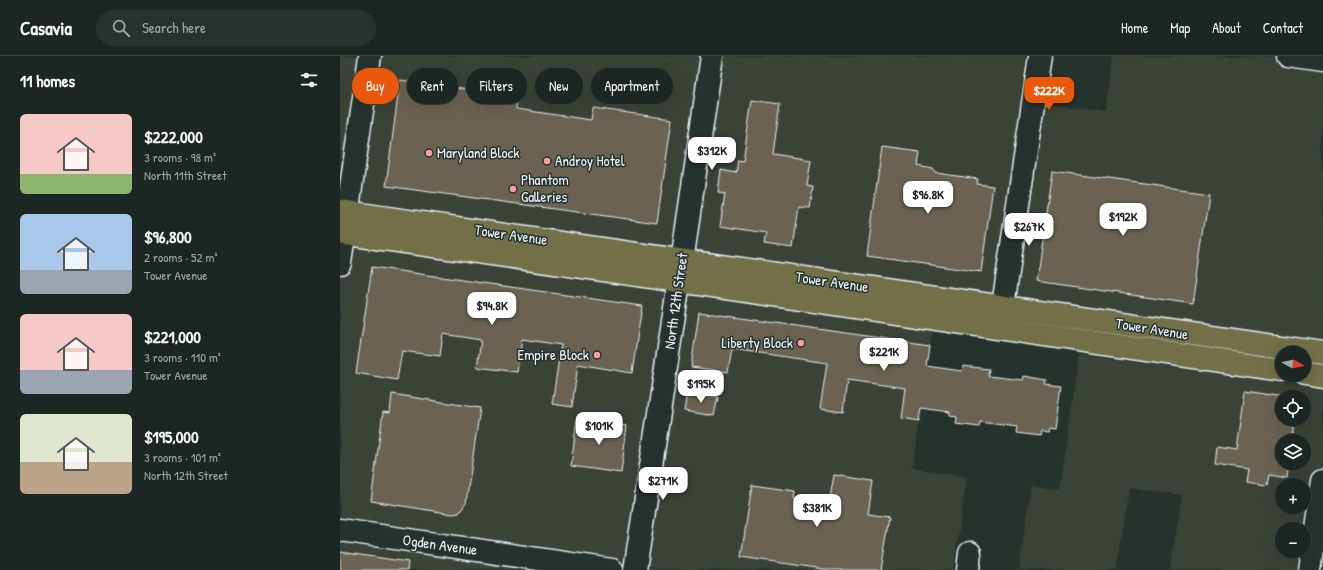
<!DOCTYPE html>
<html lang="en">
<head>
<meta charset="utf-8">
<style>
  :root { --surface:#1c2622; --page:#29322f; --text:#f1f3f6; --muted:#a0a5a5; --line:#3a4340; --accent:#ea580c }
  body { margin:0; font-family:"Patrick Hand",sans-serif; background:var(--page); color:var(--text); height:100vh; display:flex; flex-direction:column; font-size:15px; white-space:nowrap }
  * { box-sizing:border-box; margin:0 }
  p { font-size:13px; color:var(--muted) }
  .icon { flex:none; width:22px; height:22px; fill:none; stroke:currentColor; stroke-width:2; stroke-linecap:round; stroke-linejoin:round }
  .map { position:relative; flex:1; overflow:hidden }
  .side { display:flex; flex-direction:column; background:var(--surface); width:340px }
  .side>* { flex:none }
  .hud { position:absolute; left:12px; top:12px; width:380px; height:36px; display:flex; gap:8px }
  .needle { width:26px; rotate:98deg }
  .controls { position:absolute; left:935px; top:290px; display:grid; gap:8px }
  .controls a { display:grid; place-items:center; width:36px; height:36px; border-radius:50%; background:var(--surface); box-shadow:0 4px 16px #0002,0 0 0 1px var(--line); font-size:20px }
  .price { position:absolute; translate:-50% -34px; padding:0 9px; border-radius:8px; background:#fff; color:#222; font-size:13px; line-height:26px; filter:drop-shadow(0 1px 2px #0008) }
  .price::after { content:''; position:absolute; left:50%; top:24px; width:12px; height:9px; margin-left:-6px; background:inherit; clip-path:polygon(0 0,100% 0,50% 100%) }
  .price.active { background:var(--accent); color:#fff }
  ul { padding:0; list-style:none }
  li { display:flex; align-items:center; gap:12px; height:100px; padding:0 20px }
  li span { display:grid; place-items:center; flex:none; width:112px; height:80px; border-radius:6px; color:#555 }
  li>.icon { margin-inline-start:auto }
  span .icon { width:48px; height:48px; fill:#fffc; stroke-width:1 }
  li b { font-size:17px }
  h2 { display:flex; justify-content:space-between; align-items:center; height:48px; padding:0 20px; font-size:17px }
  .tag { padding:0 14px; border-radius:18px; background:var(--surface); box-shadow:0 4px 16px #0002,0 0 0 1px var(--line); font-size:14px; line-height:36px }
  .tag.active { background:var(--accent); color:#fff }
  header { display:flex; align-items:center; gap:24px; box-sizing:border-box; height:56px; padding:0 20px; background:var(--surface); border-bottom:1px solid var(--line) }
  header strong { font-size:19px }
  nav { display:flex; gap:22px; margin-inline-start:auto; font-size:14px }
  .search { width:280px; height:36px; background:var(--page); display:flex; align-items:center; gap:10px; box-sizing:border-box; padding:0 14px; border-radius:22px; color:var(--muted); font-size:15px }
  main { display:flex; flex:1; min-height:0 }
  .map>svg:first-child { display:block }
  .built { fill:#3a4238; fill-rule:evenodd }
  .building { fill:#6a6452; stroke:#e8f1f8 }
  .lines { fill:none; stroke-linecap:round; stroke-linejoin:round }
  .minor-casing { stroke:#e8f1f8; stroke-width:25 }
  .major-casing { stroke:#e8f1f8; stroke-width:25 }
  .minor { stroke:#26332d; stroke-width:22 }
  .major { stroke:#71704a; stroke-width:22 }
  .poi-dot { fill:#ff9aa2; stroke:#26332d; stroke-width:1.5 }
  .labels { text-anchor:middle; stroke-width:3; stroke-linejoin:round; paint-order:stroke }
  .poi-label { font-size:15px; fill:#e8f1f8; stroke:#26332d; text-anchor:start }
  .street-label { font-size:15px; fill:#e8f1f8; stroke:#26332d }
</style>
</head>
<body>
<header>
<strong>Casavia</strong>
<div class="search"><svg class="icon" aria-label="search" viewBox="0 0 24 24"><circle cx="10" cy="10" r="6"/><path d="M15 15l6 6"/></svg>Search here</div>
<nav><a>Home</a><a>Map</a><a>About</a><a>Contact</a></nav>
</header>
<main>
<section class="side">
<h2>11 homes<svg class="icon" aria-label="filters" viewBox="0 0 24 24"><path d="M4 7h16M4 17h16"/><circle cx="9" cy="7" r="2"/><circle cx="15" cy="17" r="2"/></svg></h2>
<ul>
<li><span style="background:linear-gradient(#f6c9c9 75%,#8fb573 0)"><svg class="icon" aria-label="home" viewBox="0 0 24 24"><path d="M3 11l9-7 9 7M6 9v11h12V9"/></svg></span><div><b>$222,000</b><p>3 rooms · 98 m²</p><p>North 11th Street</p></div></li>
<li><span style="background:linear-gradient(#a9c7e8 70%,#9aa5b1 0)"><svg class="icon" aria-label="home" viewBox="0 0 24 24"><path d="M3 11l9-7 9 7M6 9v11h12V9"/></svg></span><div><b>$96,800</b><p>2 rooms · 52 m²</p><p>Tower Avenue</p></div></li>
<li><span style="background:linear-gradient(#f6c9c9 70%,#9aa5b1 0)"><svg class="icon" aria-label="home" viewBox="0 0 24 24"><path d="M3 11l9-7 9 7M6 9v11h12V9"/></svg></span><div><b>$221,000</b><p>3 rooms · 110 m²</p><p>Tower Avenue</p></div></li>
<li><span style="background:linear-gradient(#dfe7d0 60%,#b9a48a 0)"><svg class="icon" aria-label="home" viewBox="0 0 24 24"><path d="M3 11l9-7 9 7M6 9v11h12V9"/></svg></span><div><b>$195,000</b><p>3 rooms · 101 m²</p><p>North 12th Street</p></div></li>
</ul>
</section>
<div class="map">
<svg width="983" height="514" viewBox="0 0 983 514">
  <rect width="100%" height="100%" fill="#26332d"/>
  <filter id="ink" filterUnits="userSpaceOnUse"><feTurbulence type="fractalNoise" baseFrequency=".025" numOctaves="2"/><feDisplacementMap in="SourceGraphic" scale="8" xChannelSelector="R" yChannelSelector="G"/><feConvolveMatrix kernelMatrix="1 2 1 2 8 2 1 2 1" color-interpolation-filters="sRGB"/></filter>
  <g filter="url(#ink)">
    <path class="built" d="M 0,0 L 686,0 L 680,43 L 766,56 L 774,0 L 983,0 L 983,285 L 0,142 Z
      M 0,189 L 592,275 L 572,412 L 627,421 L 613,514 L 0,514 Z
      M 739,298 L 983,333 L 983,514 L 830,514 L 842,439 L 789,432 L 777,514 L 679,514 L 691,429 L 720,433 ZM 942,341 L 964,341 L 964,363 L 942,363 ZM 942,385 L 964,385 L 964,407 L 942,407 ZM 942,429 L 964,429 L 964,451 L 942,451 ZM 942,473 L 964,473 L 964,495 L 942,495 Z"/>
    <path class="building" d="M 60,24 L 177,41 L 176,53 L 251,64 L 253,52 L 332,63 L 317,167 L 46,130 Z
      M 412,44 L 440,48 L 433,98 L 471,104 L 467,130 L 473,131 L 470,152 L 459,151 L 453,192 L 424,188 L 426,177 L 380,170 L 385,138 L 378,137 L 381,114 L 396,117 L 398,104 L 403,105 Z
      M 542,91 L 580,96 L 578,110 L 593,113 L 596,117 L 638,123 L 637,128 L 653,130 L 641,216 L 527,200 Z
      M 712,115 L 869,137 L 853,248 L 696,225 Z
      M 32,211 L 302,250 L 292,317 L 238,308 L 232,351 L 212,348 L 221,289 L 182,283 L 177,316 L 137,311 L 141,284 L 103,278 L 100,300 L 62,295 L 57,324 L 16,317 Z
      M 359,256 L 590,289 L 587,310 L 622,315 L 623,310 L 649,313 L 648,320 L 683,324 L 684,320 L 707,324 L 706,328 L 721,330 L 715,373 L 708,372 L 707,376 L 700,375 L 699,380 L 676,377 L 677,371 L 640,366 L 639,371 L 616,368 L 617,361 L 610,360 L 610,356 L 581,352 L 579,365 L 561,362 L 565,332 L 507,324 L 503,356 L 480,353 L 487,307 L 392,293 L 388,316 L 351,311 Z
      M 905,335 L 945,341 L 942,341 L 942,363 L 955,363 L 952,385 L 942,385 L 942,407 L 949,407 L 947,422 L 929,419 L 927,429 L 905,426 L 907,414 L 875,409 L 877,391 L 897,394 Z
      M 347,336 L 378,341 L 374,360 L 344,355 Z
      M 52,338 L 140,352 L 126,447 L 119,457 L 113,458 L 31,445 L 43,356 L 50,357 Z
      M 237,362 L 287,370 L 281,417 L 231,410 Z
      M 494,419 L 533,425 L 528,458 L 550,461 L 541,514 L 490,514 L 401,501 L 412,429 L 455,435 L 454,443 L 489,447 Z
      M 0,496 L 68,506 L 67,514 L 0,514 Z"/>
    <g class="lines">
      <defs>
        <path id="minor" d="M 948,0 L 983,5
          M 0,207 L 30,0
          M 660,270 L 700,0
          M 0,474 L 272,514
          M 295,514 L 339,226 L 372,0
          M 628,514 L 630,497
          M 970,514 L 983,424"/>
        <path id="major" d="M 0,155 L 983,297
          M 0,177 L 222,208 L 942,314
          M 964,317 L 983,320"/>
      </defs>
      <use href="#minor" class="minor-casing"/>
      <use href="#major" class="major-casing"/>
      <use href="#minor" class="minor"/>
      <use href="#major" class="major"/>
    </g>
  </g>
  <g class="poi-dot">
    <circle cx="89" cy="97" r="4"/>
    <circle cx="207" cy="105" r="4"/>
    <circle cx="173" cy="133" r="4"/>
    <circle cx="461" cy="287" r="4"/>
    <circle cx="257" cy="299" r="4"/>
  </g>
  <g class="labels">
    <g class="poi-label">
      <text x="97" y="102">Maryland Block</text>
      <text x="215" y="110">Androy Hotel</text>
      <text x="181" y="129">Phantom<tspan x="181" dy="17">Galleries</tspan></text>
      <text x="453" y="292" text-anchor="end">Liberty Block</text>
      <text x="249" y="304" text-anchor="end">Empire Block</text>
    </g>
    <g class="street-label">
      <text transform="translate(171 179) rotate(8)" y="5">Tower Avenue</text>
      <text transform="translate(492 226) rotate(8)" y="5">Tower Avenue</text>
      <text transform="translate(336 245) rotate(-82)" y="5">North 12th Street</text>
      <text transform="translate(812 273) rotate(9)" y="5">Tower Avenue</text>
      <text transform="translate(100 489) rotate(8)" y="5">Ogden Avenue</text>
    </g>
  </g>
</svg>
<div class="controls">
<a><svg class="needle" viewBox="-14 -14 28 28"><path d="M0-13l5 13h-10z" fill="#e53935"/><path d="M0 13l5-13h-10z" fill="#a0a5a5"/></svg></a>
<a><svg class="icon" aria-label="locate" viewBox="0 0 24 24"><circle cx="12" cy="12" r="6"/><path d="M12 2v4M12 18v4M2 12h4M18 12h4"/></svg></a>
<a><svg class="icon" aria-label="layers" viewBox="0 0 24 24"><path d="M12 4l9 5-9 5-9-5zM3 14l9 5 9-5"/></svg></a>
<a>+</a>
<a>−</a>
</div>
<b class="price active" style="left:709px;top:55px">$222K</b>
<b class="price" style="left:372px;top:115px">$312K</b>
<b class="price" style="left:588px;top:159px">$96.8K</b>
<b class="price" style="left:783px;top:181px">$192K</b>
<b class="price" style="left:689px;top:191px">$267K</b>
<b class="price" style="left:152px;top:270px">$94.8K</b>
<b class="price" style="left:544px;top:316px">$221K</b>
<b class="price" style="left:361px;top:348px">$195K</b>
<b class="price" style="left:259px;top:390px">$101K</b>
<b class="price" style="left:323px;top:445px">$271K</b>
<b class="price" style="left:477px;top:472px">$381K</b>
<div class="hud">
<a class="tag active">Buy</a>
<a class="tag">Rent</a>
<a class="tag">Filters</a>
<a class="tag">New</a>
<a class="tag">Apartment</a>
</div>
</div>
</main>
</body>
</html>
